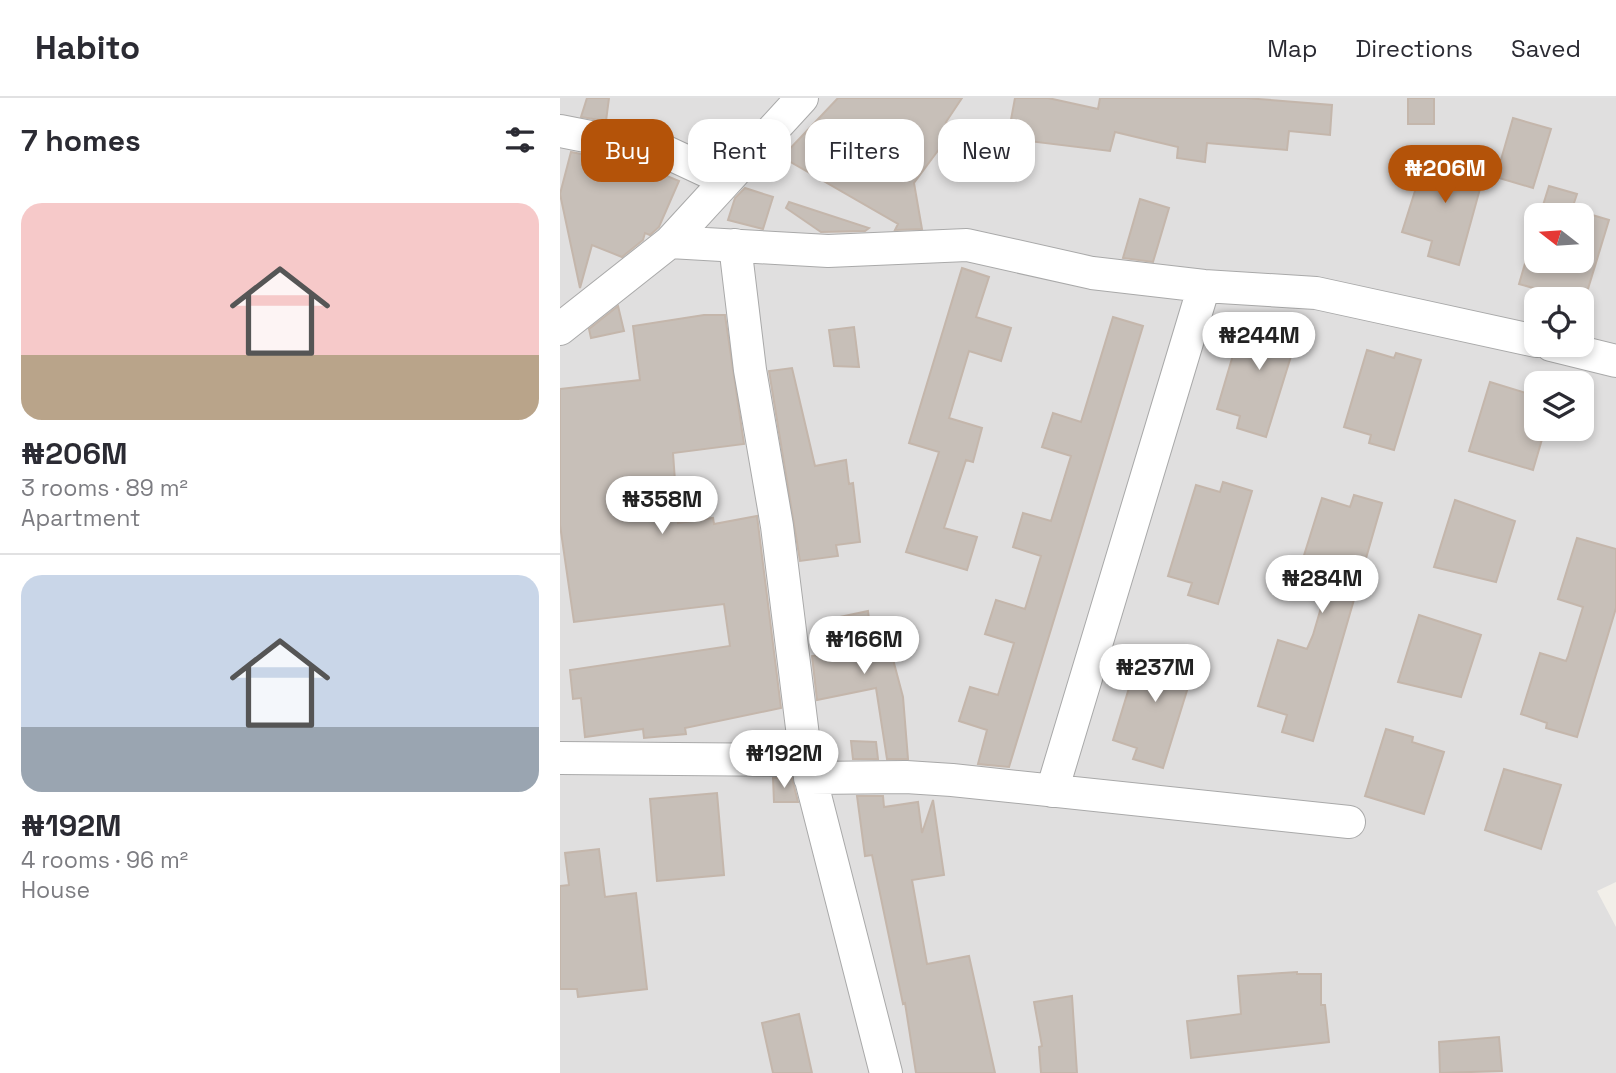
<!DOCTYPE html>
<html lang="en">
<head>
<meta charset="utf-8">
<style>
  :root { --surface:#fff; --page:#f2f2f3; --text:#2b2b33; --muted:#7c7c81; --line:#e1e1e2; --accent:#b45309 }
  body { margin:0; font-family:"Space Grotesk",sans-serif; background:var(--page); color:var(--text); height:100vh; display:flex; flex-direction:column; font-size:26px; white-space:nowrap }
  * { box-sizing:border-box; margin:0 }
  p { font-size:23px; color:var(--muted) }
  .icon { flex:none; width:38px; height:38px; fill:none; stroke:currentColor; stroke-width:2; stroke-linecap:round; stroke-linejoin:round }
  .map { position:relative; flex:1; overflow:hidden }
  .sheet { display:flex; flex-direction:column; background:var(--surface); width:560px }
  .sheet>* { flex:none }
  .top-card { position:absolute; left:21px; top:21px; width:665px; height:63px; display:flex; gap:14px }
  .needle { width:46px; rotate:287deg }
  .tools { position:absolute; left:964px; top:105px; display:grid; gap:14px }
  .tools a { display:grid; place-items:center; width:70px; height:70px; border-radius:14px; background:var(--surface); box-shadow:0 4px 10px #0003; font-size:35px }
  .price { position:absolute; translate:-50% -60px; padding:0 16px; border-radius:24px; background:#fff; color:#222; font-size:23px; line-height:46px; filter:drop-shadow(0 2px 4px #0008) }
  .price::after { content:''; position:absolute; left:50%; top:42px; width:21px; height:16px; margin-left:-10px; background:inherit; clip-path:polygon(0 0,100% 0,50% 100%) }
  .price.selected { background:var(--accent); color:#fff }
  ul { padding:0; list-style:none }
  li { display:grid; align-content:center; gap:14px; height:371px; padding:0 21px }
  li+li { border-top:2px solid var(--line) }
  li span { display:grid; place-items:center; height:217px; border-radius:21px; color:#555 }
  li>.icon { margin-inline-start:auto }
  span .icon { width:126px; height:126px; fill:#fffc; stroke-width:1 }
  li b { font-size:30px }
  h2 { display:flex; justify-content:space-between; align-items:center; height:84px; padding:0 21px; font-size:30px }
  .pill { padding:0 24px; border-radius:21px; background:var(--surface); box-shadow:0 4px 10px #0003; font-size:24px; line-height:63px }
  .pill.selected { background:var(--accent); color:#fff }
  header { display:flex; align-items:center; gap:42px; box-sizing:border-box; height:98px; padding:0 35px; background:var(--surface); border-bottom:2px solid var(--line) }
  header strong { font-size:33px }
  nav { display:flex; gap:38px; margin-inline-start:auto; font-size:24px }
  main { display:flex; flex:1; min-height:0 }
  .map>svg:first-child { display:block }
  .residential { fill:#e0dfdf; fill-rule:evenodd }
  .building { fill:#c7bfb8; stroke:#c4b6ab; stroke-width:2 }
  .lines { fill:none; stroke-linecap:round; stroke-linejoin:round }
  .minor-casing { stroke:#a9a9a9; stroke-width:34 }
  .minor { stroke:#fff; stroke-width:32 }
</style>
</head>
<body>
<header>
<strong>Habito</strong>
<nav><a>Map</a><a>Directions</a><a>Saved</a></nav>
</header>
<main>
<section class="sheet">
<h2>7 homes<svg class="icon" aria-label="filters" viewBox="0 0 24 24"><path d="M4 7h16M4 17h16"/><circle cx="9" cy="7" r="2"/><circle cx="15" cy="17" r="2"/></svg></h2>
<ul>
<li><span style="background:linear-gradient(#f6c9c9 70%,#b9a48a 0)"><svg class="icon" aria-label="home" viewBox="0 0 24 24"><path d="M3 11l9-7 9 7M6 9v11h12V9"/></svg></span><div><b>₦206M</b><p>3 rooms · 89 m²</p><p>Apartment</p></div></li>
<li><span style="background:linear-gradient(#c9d6e8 70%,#9aa5b1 0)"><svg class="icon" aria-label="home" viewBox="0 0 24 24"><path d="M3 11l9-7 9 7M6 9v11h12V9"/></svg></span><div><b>₦192M</b><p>4 rooms · 96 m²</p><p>House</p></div></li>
</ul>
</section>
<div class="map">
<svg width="1056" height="975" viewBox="0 0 1056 975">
  <rect width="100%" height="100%" fill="#f2efe9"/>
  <path class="residential" d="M 0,0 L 1056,0 L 1056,784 L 1037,793 L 1056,829 L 1056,975 L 0,975 ZM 976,117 L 1022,117 L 1022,163 L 976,163 ZM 976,201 L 1022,201 L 1022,247 L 976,247 ZM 976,285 L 1022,285 L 1022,331 L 976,331 Z"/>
  <path class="building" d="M 27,0 L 49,0 L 46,23 L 21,19 Z
    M 278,0 L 402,0 L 386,24 L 394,31 L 354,85 L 362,131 L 335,132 L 338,126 L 222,59 Z
    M 455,0 L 488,0 L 538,11 L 540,0 L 686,0 L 772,7 L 770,37 L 729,33 L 727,52 L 647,45 L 645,64 L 617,60 L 618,49 L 555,34 L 550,53 L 460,42 L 462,30 L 450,27 Z
    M 848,0 L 874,0 L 874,26 L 848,26 Z
    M 953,20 L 991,31 L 973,90 L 936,79 Z
    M 868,52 L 926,69 L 899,167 L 868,158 L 872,143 L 842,134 Z
    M 11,54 L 58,63 L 86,73 L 88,70 L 119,83 L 99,129 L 90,137 L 85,135 L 83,142 L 62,159 L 32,147 L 20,190 L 0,96 Z
    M 989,88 L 1017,96 L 1012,111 L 1049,122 L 1024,204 L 959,186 L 976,128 L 976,163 L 1022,163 L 1022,117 L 980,117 Z
    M 185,90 L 213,99 L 203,131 L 168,122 L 175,100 Z
    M 580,101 L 609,110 L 593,164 L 563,160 Z
    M 229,104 L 309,130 L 305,133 L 261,134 L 226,110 Z
    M 402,170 L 429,179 L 416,219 L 451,230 L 441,263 L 409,253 L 389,320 L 422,330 L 413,364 L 406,362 L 384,430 L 417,439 L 407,472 L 346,454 L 379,354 L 349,345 Z
    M 58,208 L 64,233 L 31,240 L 29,231 Z
    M 711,216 L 741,226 L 706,339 L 677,330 L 680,318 L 657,311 L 684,220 L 708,227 Z
    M 144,217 L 165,217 L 184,346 L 113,355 L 118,425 L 153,420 L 154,426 L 197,418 L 221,610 L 125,630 L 126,636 L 84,640 L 83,631 L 25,639 L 21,600 L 13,601 L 10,572 L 170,548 L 164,506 L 14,524 L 0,427 L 0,291 L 80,282 L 73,228 Z
    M 553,219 L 583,228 L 521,433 L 449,669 L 418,666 L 427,632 L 399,623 L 410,589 L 438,597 L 454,545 L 425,536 L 436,502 L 465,511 L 481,458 L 453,449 L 463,415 L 491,423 L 511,358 L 482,349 L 493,315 L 521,324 Z
    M 294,229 L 299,269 L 274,268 L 269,232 Z
    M 807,252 L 834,260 L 836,255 L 861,262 L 834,352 L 809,345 L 811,337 L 784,329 Z
    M 232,270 L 255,368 L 286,362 L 289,386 L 293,385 L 300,444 L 276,447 L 278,458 L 240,463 L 209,273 Z
    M 930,284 L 976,298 L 976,331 L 985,331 L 973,372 L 909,353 Z
    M 663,384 L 692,393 L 658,506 L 628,497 L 632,485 L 608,478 L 636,387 L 660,394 Z
    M 794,397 L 822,405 L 753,643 L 722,634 L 727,617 L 698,608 L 718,542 L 747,551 L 753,537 L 770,479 L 740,470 L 762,400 L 790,409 Z
    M 895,402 L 955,423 L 936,484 L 874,469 Z
    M 1017,440 L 1056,451 L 1056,510 L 1017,639 L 986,630 L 987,625 L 961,616 L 980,555 L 1006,563 L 1008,558 L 1023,509 L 998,501 Z
    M 308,513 L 313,553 L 323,526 L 328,550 L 330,550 L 343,599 L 348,661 L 327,661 L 316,590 L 257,602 L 252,558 L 275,555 L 270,521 Z
    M 859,517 L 921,537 L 901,599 L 838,584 Z
    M 608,548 L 638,557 L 603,670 L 573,661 L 577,650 L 553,642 L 581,551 L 605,558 Z
    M 826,631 L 853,639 L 852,644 L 884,654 L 864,716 L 805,698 Z
    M 291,643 L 316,644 L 318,661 L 293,661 Z
    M 944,671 L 1001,687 L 981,751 L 925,732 Z
    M 213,680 L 232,680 L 238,704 L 214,704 Z
    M 157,695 L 164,777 L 97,783 L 90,701 Z
    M 297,698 L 323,698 L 324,709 L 358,704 L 362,735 L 373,702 L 384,777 L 352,782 L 367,866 L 409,858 L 435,975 L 356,975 L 345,905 L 343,906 L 312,757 L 305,758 Z
    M 39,751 L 45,799 L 76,795 L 87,891 L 18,899 L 17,891 L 0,891 L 0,788 L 9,787 L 5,755 Z
    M 737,874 L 737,876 L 761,876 L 761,907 L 765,907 L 769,944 L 631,960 L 627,923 L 681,916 L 678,878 Z
    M 512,898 L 517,975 L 481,975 L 479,949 L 482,948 L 474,904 Z
    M 239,916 L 252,975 L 213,975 L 202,925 Z
    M 939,939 L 942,973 L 880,975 L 879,944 Z"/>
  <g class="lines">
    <defs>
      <path id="minor" d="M 0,33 L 106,54 L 166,82
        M 110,144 L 268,153 L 407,147 L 532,175 L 644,188 L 756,195 L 976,243
        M 175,147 L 190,272 L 217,428 L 246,662 L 326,975
        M 0,231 L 110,144 L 242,0
        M 991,247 L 1056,263
        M 0,660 L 246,662
        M 250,680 L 346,679 L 392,682 L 789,724
        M 492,693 L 644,188"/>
    </defs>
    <use href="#minor" class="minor-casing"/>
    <use href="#minor" class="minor"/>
  </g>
</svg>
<div class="tools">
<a><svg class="needle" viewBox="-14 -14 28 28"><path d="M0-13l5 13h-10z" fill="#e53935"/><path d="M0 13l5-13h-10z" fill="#7c7c81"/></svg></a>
<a><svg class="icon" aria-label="locate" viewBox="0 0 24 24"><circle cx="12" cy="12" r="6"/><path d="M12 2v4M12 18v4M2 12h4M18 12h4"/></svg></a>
<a><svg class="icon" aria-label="layers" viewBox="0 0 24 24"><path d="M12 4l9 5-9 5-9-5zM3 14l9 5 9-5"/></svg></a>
</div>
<b class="price selected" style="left:885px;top:107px">₦206M</b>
<b class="price" style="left:699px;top:274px">₦244M</b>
<b class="price" style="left:102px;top:438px">₦358M</b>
<b class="price" style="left:762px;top:517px">₦284M</b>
<b class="price" style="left:304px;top:578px">₦166M</b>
<b class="price" style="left:595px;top:606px">₦237M</b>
<b class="price" style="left:224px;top:692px">₦192M</b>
<div class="top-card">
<a class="pill selected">Buy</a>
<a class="pill">Rent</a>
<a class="pill">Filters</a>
<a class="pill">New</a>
</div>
</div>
</main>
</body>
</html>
